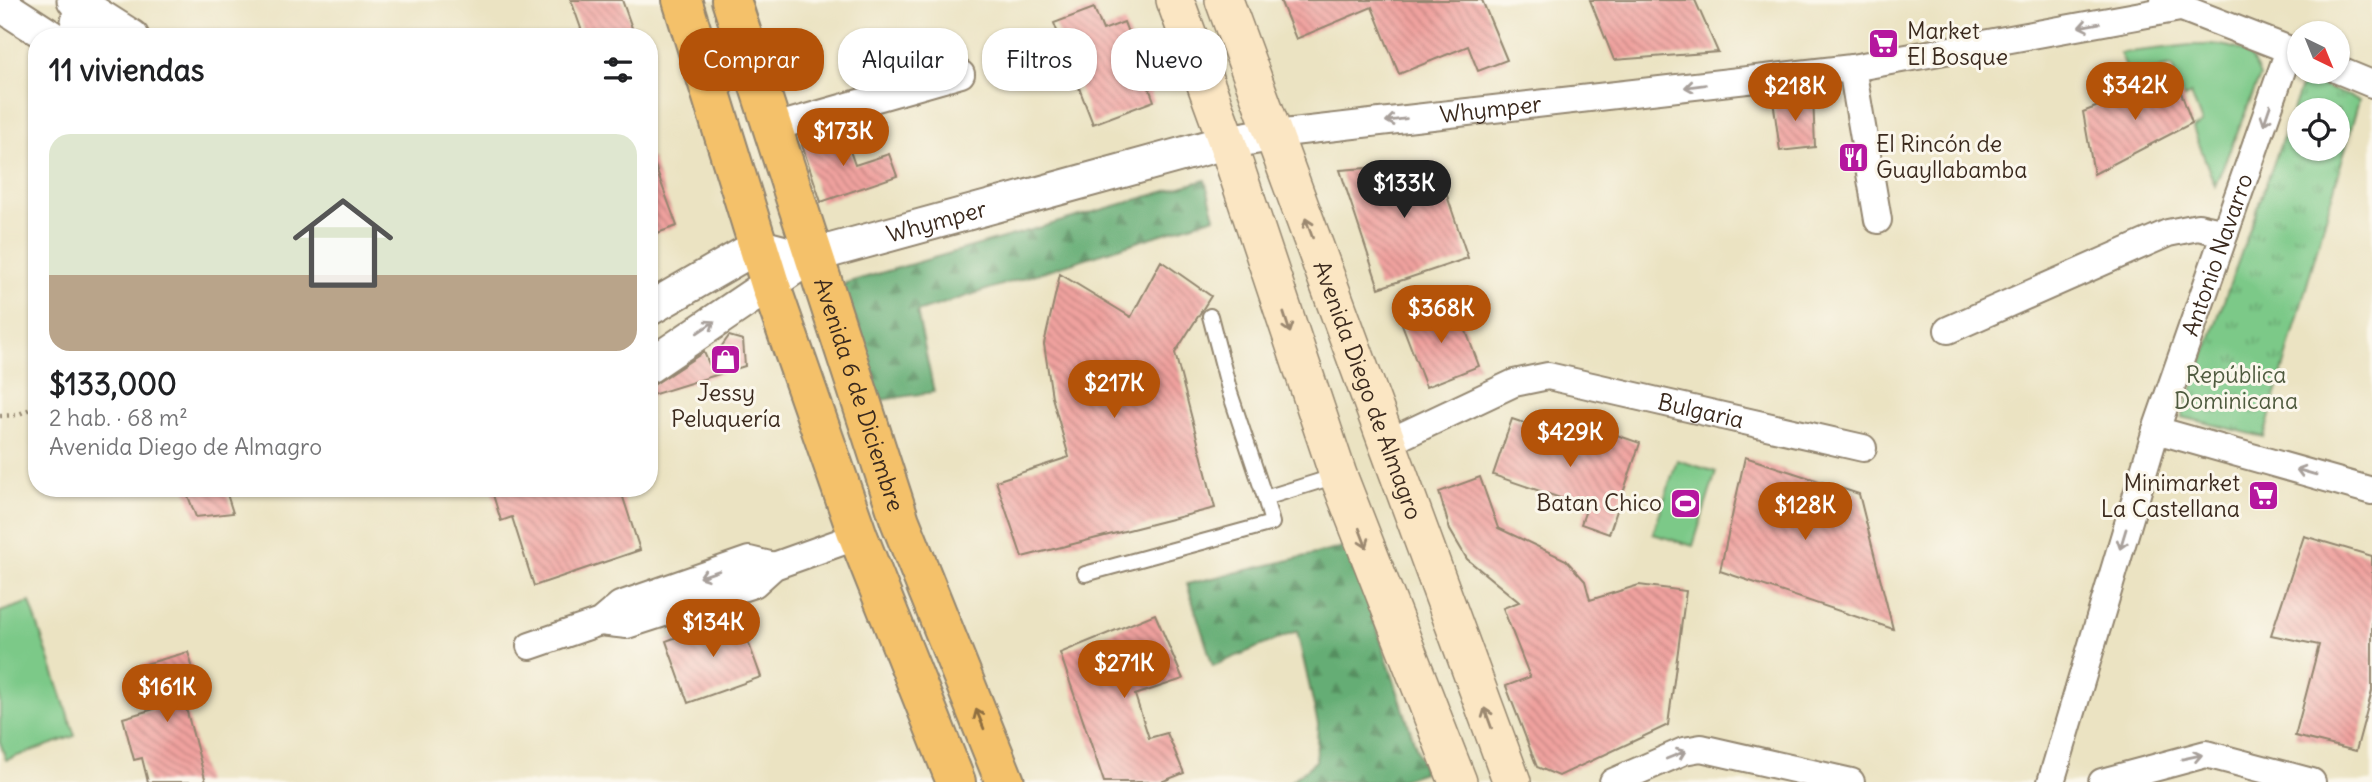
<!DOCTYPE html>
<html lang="es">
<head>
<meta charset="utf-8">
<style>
  :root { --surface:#fff; --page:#f6f6f6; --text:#202124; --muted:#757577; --accent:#b45309 }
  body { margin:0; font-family:Delius,sans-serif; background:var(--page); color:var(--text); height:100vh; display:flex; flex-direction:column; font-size:26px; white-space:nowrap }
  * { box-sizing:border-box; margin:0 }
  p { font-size:23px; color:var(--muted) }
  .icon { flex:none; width:38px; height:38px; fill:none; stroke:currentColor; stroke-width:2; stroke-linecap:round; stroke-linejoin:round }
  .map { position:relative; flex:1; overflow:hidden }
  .side { position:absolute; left:28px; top:28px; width:630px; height:469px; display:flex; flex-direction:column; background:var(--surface); border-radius:28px; box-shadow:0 2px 5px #0004 }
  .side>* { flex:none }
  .hud { position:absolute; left:679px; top:28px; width:665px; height:63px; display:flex; gap:14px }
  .needle { width:46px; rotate:137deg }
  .buttons { position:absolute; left:2287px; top:21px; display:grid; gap:14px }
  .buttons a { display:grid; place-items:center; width:63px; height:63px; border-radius:50%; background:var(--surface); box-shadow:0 2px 5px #0004; font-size:35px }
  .price { position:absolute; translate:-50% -60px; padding:0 16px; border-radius:24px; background:var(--accent); color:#fff; font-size:23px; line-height:46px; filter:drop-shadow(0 2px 4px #0008) }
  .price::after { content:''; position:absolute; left:50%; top:42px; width:21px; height:16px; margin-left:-10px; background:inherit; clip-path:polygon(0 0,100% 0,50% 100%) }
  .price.current { background:#222; color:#fff }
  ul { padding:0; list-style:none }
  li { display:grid; align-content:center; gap:14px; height:371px; padding:0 21px }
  li span { display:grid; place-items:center; height:217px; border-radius:21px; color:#555 }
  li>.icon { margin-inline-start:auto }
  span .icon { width:126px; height:126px; fill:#fffc; stroke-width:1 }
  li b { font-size:30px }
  h2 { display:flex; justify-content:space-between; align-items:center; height:84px; padding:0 21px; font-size:30px }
  .chip { padding:0 24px; border-radius:28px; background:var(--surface); box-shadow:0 2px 5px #0004; font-size:24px; line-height:63px }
  .chip.current { background:var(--accent); color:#fff }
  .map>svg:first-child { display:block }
  .forest { fill:url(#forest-firs); stroke:#506c49; stroke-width:2 }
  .park { fill:url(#park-tufts); stroke:#5c7a53; stroke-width:2; fill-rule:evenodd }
  .garden { fill:#7cc988; stroke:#5c7a53; stroke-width:2 }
  .building { fill:url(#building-back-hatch) }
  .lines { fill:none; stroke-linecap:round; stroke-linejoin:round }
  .service-casing { stroke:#938670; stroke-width:18 }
  .minor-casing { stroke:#938670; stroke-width:30 }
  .tertiary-casing { stroke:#938670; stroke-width:37 }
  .secondary-casing { stroke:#938670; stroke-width:40 }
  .primary-casing { stroke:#938670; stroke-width:42 }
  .path { stroke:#938670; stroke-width:4.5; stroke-dasharray:2 5; stroke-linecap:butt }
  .service { stroke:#fff; stroke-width:14 }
  .minor { stroke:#fff; stroke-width:26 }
  .tertiary { stroke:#fff; stroke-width:33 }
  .secondary { stroke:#fbe6c3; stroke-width:37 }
  .primary { stroke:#f4c16a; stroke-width:38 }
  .oneway { stroke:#a79f9a }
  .oneway2 { stroke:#9b8870 }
  .oneway3 { stroke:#8e6e40 }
  .labels { text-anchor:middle; stroke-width:6; stroke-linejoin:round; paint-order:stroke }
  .poi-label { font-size:23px; fill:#3b2a1e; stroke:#fbf7ec; text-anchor:start }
  .street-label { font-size:23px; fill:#3b2a1e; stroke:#fbf7ec }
  .park-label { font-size:23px; fill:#4e5a3e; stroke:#fbf7ec }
</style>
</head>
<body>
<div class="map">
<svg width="2372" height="782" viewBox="0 0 2372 782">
  <defs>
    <pattern id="forest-firs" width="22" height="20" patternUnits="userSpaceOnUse" patternTransform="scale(1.75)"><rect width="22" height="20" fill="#65ad74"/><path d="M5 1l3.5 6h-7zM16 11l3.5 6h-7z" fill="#548d5f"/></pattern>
    <pattern id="park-tufts" width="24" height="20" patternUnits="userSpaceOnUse" patternTransform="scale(1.75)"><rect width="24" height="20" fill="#7cc988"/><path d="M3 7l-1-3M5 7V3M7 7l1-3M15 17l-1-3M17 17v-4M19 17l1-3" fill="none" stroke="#67a36f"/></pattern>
    <pattern id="building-back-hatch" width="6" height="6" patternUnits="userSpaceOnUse" patternTransform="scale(1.75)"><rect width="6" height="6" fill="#f0a29f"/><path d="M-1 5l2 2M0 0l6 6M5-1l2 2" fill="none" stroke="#c48481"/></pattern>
  </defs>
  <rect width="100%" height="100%" fill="#fbf7ec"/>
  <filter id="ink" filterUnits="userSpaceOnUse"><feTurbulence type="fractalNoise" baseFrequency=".0143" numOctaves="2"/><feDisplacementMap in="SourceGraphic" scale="14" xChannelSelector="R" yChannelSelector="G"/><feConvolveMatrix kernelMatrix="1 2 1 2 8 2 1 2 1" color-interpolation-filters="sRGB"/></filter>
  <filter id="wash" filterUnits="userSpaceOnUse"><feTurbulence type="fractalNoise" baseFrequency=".00686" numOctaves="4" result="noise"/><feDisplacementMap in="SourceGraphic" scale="28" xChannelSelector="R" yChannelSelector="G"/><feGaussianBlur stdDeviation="1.57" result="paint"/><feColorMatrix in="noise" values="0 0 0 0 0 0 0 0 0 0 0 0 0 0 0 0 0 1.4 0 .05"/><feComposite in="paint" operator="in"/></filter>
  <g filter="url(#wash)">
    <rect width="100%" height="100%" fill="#ebe3c2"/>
    <path class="forest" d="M 1205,180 L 1215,217 L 917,312 L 934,392 L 875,401 L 834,296 L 846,283 Z
      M 1350,546 L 1424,772 L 1395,782 L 1290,782 L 1316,761 L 1318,724 L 1297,631 L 1213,666 L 1187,584 Z"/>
    <path class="park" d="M 2304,79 L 2359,100 L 2264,437 L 2182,417 ZM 2300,110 L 2338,110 L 2338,149 L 2300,149 Z"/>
    <path class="garden" d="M 2190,45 C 2223,45 2249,41 2260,77 L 2215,186 L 2193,128 L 2202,123 L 2191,94 L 2183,98 L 2172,66 L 2129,75 L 2120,53 Z
      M 1677,460 L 1716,472 L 1693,546 L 1653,534 Z
      M 30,602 L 75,736 L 6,760 L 0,742 L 0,612 Z"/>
    <g id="blocks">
      <path class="building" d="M 571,0 L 622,0 L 632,28 L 607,37 L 584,37 Z
        M 1280,0 L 1482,0 L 1507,60 L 1478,71 L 1468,46 L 1399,74 L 1372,7 L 1296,39 Z
        M 1590,0 L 1695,0 L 1718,52 L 1614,60 Z
        M 1094,8 L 1103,30 L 1124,22 L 1154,101 L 1093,124 L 1054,23 Z
        M 2175,76 L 2192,123 L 2094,174 L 2083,112 Z
        M 1813,96 L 1815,147 L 1780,151 L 1773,100 Z
        M 843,131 L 855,165 L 889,154 L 897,176 L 821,202 L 802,145 Z
        M 649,158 L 652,158 L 677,226 L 649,236 Z
        M 1436,163 L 1468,258 L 1379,288 L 1340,170 Z
        M 1161,261 L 1211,296 L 1175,353 L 1215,508 L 1022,557 L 996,481 L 1069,457 L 1052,397 L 1044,344 L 1060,274 L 1131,317 Z
        M 1456,304 L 1479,366 L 1426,387 L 1402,324 Z
        M 729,336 L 743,340 L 745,366 L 649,396 L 649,388 L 704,352 L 709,364 Z
        M 1512,419 L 1602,449 L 1608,432 L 1640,443 L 1609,534 L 1581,524 L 1587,507 L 1493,475 Z
        M 1745,457 L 1859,494 L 1893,629 L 1720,571 Z
        M 1480,477 L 1498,528 L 1566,560 L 1585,581 L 1590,600 L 1639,585 L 1686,591 L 1668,725 L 1559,776 L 1537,767 L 1506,686 L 1530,677 L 1503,608 L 1519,602 L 1467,559 L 1450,530 L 1439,492 Z
        M 185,488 L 225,488 L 233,513 L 196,517 Z
        M 491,488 L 620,488 L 640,550 L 534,586 L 512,517 L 501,521 Z
        M 2304,536 L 2372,556 L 2372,691 L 2356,751 L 2295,736 L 2319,645 L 2271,635 Z
        M 738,614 L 761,677 L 688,703 L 666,641 Z
        M 1155,614 L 1183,679 L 1135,695 L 1149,738 L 1167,733 L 1184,773 L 1161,782 L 1104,782 L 1060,653 Z
        M 188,652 L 201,696 L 184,701 L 206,782 L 148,782 L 142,758 L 134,760 L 123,718 L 154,709 L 142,665 Z"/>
    </g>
  </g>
  <g filter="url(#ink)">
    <use href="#blocks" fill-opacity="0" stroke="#938670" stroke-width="2"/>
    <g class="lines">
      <defs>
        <path id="service" d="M 1210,316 L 1230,393 L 1265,498 L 1336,476
          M 1085,574 L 1272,523 L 1265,498"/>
        <g id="minor">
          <path d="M 2164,1 L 2300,54"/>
          <path d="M 72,37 L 78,0"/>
          <path d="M 1852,68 L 1878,220"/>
          <path d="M 2338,70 L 2372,84"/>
          <path d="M 771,128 L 961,74"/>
          <path id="s1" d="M 1275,134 L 1852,68 L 2180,8"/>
          <path d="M 1948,330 L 2168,233 L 2198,227 L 2225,233"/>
          <path d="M 2156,430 L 2372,491"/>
          <path id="s2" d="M 1387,443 L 1514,383 L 1548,376 L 1863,448"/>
          <path d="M 600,622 L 627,625 L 754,584 L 774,566 L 858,536"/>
          <path d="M 530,646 L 600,622 L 620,605 L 749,560 L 774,566"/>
          <path d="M 1613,782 L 1684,751 L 1701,748 L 1851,782"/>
          <path id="s3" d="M 2051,782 L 2156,430 L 2289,50"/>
          <path d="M 2102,782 L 2206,754 L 2312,782"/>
        </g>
        <g id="tertiary">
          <path d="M 74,0 L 132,37"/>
          <path d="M 0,4 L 51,37"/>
          <path d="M 649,309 L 758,246 L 781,252"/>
          <path id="s4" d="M 649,366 L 811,256 L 1227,142 L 1275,134"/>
        </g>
        <g id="secondary">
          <path d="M 1175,0 L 1227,142 L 1338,475 L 1458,782"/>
          <path id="s5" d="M 1224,0 L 1512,782"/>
        </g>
        <g id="primary">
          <path d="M 682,0 L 770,284 L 858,536 L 956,782"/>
          <path id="s6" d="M 731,0 L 900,521 L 1005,782"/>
        </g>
      </defs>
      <use href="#service" class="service-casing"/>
      <use href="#minor" class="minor-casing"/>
      <use href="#tertiary" class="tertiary-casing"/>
      <use href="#secondary" class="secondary-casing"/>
      <use href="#primary" class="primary-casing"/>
      <path class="path" d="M 0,416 L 17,415 L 37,406"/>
      <use href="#service" class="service"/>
      <use href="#minor" class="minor"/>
      <use href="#tertiary" class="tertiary"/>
      <use href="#secondary" class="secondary"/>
      <use href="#primary" class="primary"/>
    </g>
    <defs><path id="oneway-shaft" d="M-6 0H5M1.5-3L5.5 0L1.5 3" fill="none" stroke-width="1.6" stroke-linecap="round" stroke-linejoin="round" transform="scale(1.75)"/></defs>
    <g class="oneway">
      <use href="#oneway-shaft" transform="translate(2089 25) rotate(170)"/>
      <use href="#oneway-shaft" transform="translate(1695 86) rotate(173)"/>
      <use href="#oneway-shaft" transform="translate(2267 115) rotate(109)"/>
      <use href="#oneway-shaft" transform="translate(1396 120) rotate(173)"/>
      <use href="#oneway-shaft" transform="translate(706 327) rotate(-34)"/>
      <use href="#oneway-shaft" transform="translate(2306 472) rotate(-164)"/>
      <use href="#oneway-shaft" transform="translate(2123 539) rotate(107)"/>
      <use href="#oneway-shaft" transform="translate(709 574) rotate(161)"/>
      <use href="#oneway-shaft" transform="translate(1676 755) rotate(-22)"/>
      <use href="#oneway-shaft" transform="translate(2192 757) rotate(-12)"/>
    </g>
    <g class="oneway2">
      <use href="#oneway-shaft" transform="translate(1309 228) rotate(-110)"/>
      <use href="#oneway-shaft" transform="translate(1287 323) rotate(72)"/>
      <use href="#oneway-shaft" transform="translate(1363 538) rotate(69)"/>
      <use href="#oneway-shaft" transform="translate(1488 718) rotate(-110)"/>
    </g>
    <use class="oneway3" href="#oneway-shaft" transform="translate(980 719) rotate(-112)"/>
  </g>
  <defs>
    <symbol id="supermarket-square" viewBox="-11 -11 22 22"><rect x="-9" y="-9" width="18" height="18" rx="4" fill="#b5179e" stroke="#fbf7ec"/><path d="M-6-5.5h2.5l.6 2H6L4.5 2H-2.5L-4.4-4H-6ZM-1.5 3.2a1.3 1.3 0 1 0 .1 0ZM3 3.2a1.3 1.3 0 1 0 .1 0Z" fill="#fff"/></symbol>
    <symbol id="restaurant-square" viewBox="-11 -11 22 22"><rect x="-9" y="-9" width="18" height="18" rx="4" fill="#b5179e" stroke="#fbf7ec"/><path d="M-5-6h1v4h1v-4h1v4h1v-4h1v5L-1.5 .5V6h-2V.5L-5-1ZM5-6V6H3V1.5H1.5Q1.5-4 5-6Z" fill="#fff"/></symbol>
    <symbol id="shop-square" viewBox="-11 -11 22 22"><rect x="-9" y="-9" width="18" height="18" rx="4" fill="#b5179e" stroke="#fbf7ec"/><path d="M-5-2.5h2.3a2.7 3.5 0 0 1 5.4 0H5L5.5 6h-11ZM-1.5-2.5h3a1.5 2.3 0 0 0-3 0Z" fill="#fff"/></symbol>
    <symbol id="stadium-square" viewBox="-11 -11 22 22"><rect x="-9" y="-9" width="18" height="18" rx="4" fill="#b5179e" stroke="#fbf7ec"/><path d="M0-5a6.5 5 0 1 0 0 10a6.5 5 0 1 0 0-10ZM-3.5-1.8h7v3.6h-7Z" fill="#fff"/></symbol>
  </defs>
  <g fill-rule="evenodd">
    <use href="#supermarket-square" x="1866" y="26" width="35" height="35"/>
    <use href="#restaurant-square" x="1836" y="140" width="35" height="35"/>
    <use href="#shop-square" x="708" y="342" width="35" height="35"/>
    <use href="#supermarket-square" x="2246" y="478" width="35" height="35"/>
    <use href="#stadium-square" x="1668" y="486" width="35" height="35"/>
  </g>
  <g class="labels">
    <g class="poi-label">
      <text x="1907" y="39">Market<tspan x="1907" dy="26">El Bosque</tspan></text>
      <text x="1876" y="152">El Rincón de<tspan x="1876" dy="26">Guayllabamba</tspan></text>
      <text x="726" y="401" text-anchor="middle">Jessy<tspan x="726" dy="26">Peluquería</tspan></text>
      <text x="2240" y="491" text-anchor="end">Minimarket<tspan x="2240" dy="26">La Castellana</tspan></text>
      <text x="1662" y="511" text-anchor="end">Batan Chico</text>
    </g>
    <g class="street-label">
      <text dy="8" stroke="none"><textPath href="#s1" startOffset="217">Whymper</textPath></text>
      <text dy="8" stroke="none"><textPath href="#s4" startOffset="326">Whymper</textPath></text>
      <text dy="8" stroke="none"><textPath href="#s3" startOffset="553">Antonio Navarro</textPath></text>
      <text dy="8" stroke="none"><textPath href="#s5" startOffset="416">Avenida Diego de Almagro</textPath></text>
      <text dy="8" stroke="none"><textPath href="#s6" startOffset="415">Avenida 6 de Diciembre</textPath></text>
      <text dy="8" stroke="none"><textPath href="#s2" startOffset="332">Bulgaria</textPath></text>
    </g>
    <g class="park-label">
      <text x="2236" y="383">República<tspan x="2236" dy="26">Dominicana</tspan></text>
    </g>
  </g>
</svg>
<div class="buttons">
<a><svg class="needle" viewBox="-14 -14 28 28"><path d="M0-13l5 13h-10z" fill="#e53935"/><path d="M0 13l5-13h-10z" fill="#757577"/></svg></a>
<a><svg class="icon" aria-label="locate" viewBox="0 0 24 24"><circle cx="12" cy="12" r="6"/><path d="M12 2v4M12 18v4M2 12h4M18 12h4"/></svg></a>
</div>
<b class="price" style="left:2135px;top:122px">$342K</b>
<b class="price" style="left:1795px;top:123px">$218K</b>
<b class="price" style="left:843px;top:168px">$173K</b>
<b class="price current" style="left:1404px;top:220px">$133K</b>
<b class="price" style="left:1441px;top:345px">$368K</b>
<b class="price" style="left:1114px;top:420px">$217K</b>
<b class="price" style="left:1570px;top:469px">$429K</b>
<b class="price" style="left:1805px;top:542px">$128K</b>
<b class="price" style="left:713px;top:659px">$134K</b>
<b class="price" style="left:1124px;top:700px">$271K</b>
<b class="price" style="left:167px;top:724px">$161K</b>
<div class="hud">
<a class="chip current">Comprar</a>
<a class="chip">Alquilar</a>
<a class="chip">Filtros</a>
<a class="chip">Nuevo</a>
</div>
<section class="side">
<h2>11 viviendas<svg class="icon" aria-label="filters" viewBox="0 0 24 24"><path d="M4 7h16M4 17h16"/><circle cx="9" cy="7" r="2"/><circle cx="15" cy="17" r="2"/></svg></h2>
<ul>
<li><span style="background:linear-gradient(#dfe7d0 65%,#b9a48a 0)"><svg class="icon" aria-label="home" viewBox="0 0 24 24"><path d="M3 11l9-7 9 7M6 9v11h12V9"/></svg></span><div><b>$133,000</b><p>2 hab. · 68 m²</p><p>Avenida Diego de Almagro</p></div></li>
</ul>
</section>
</div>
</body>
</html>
